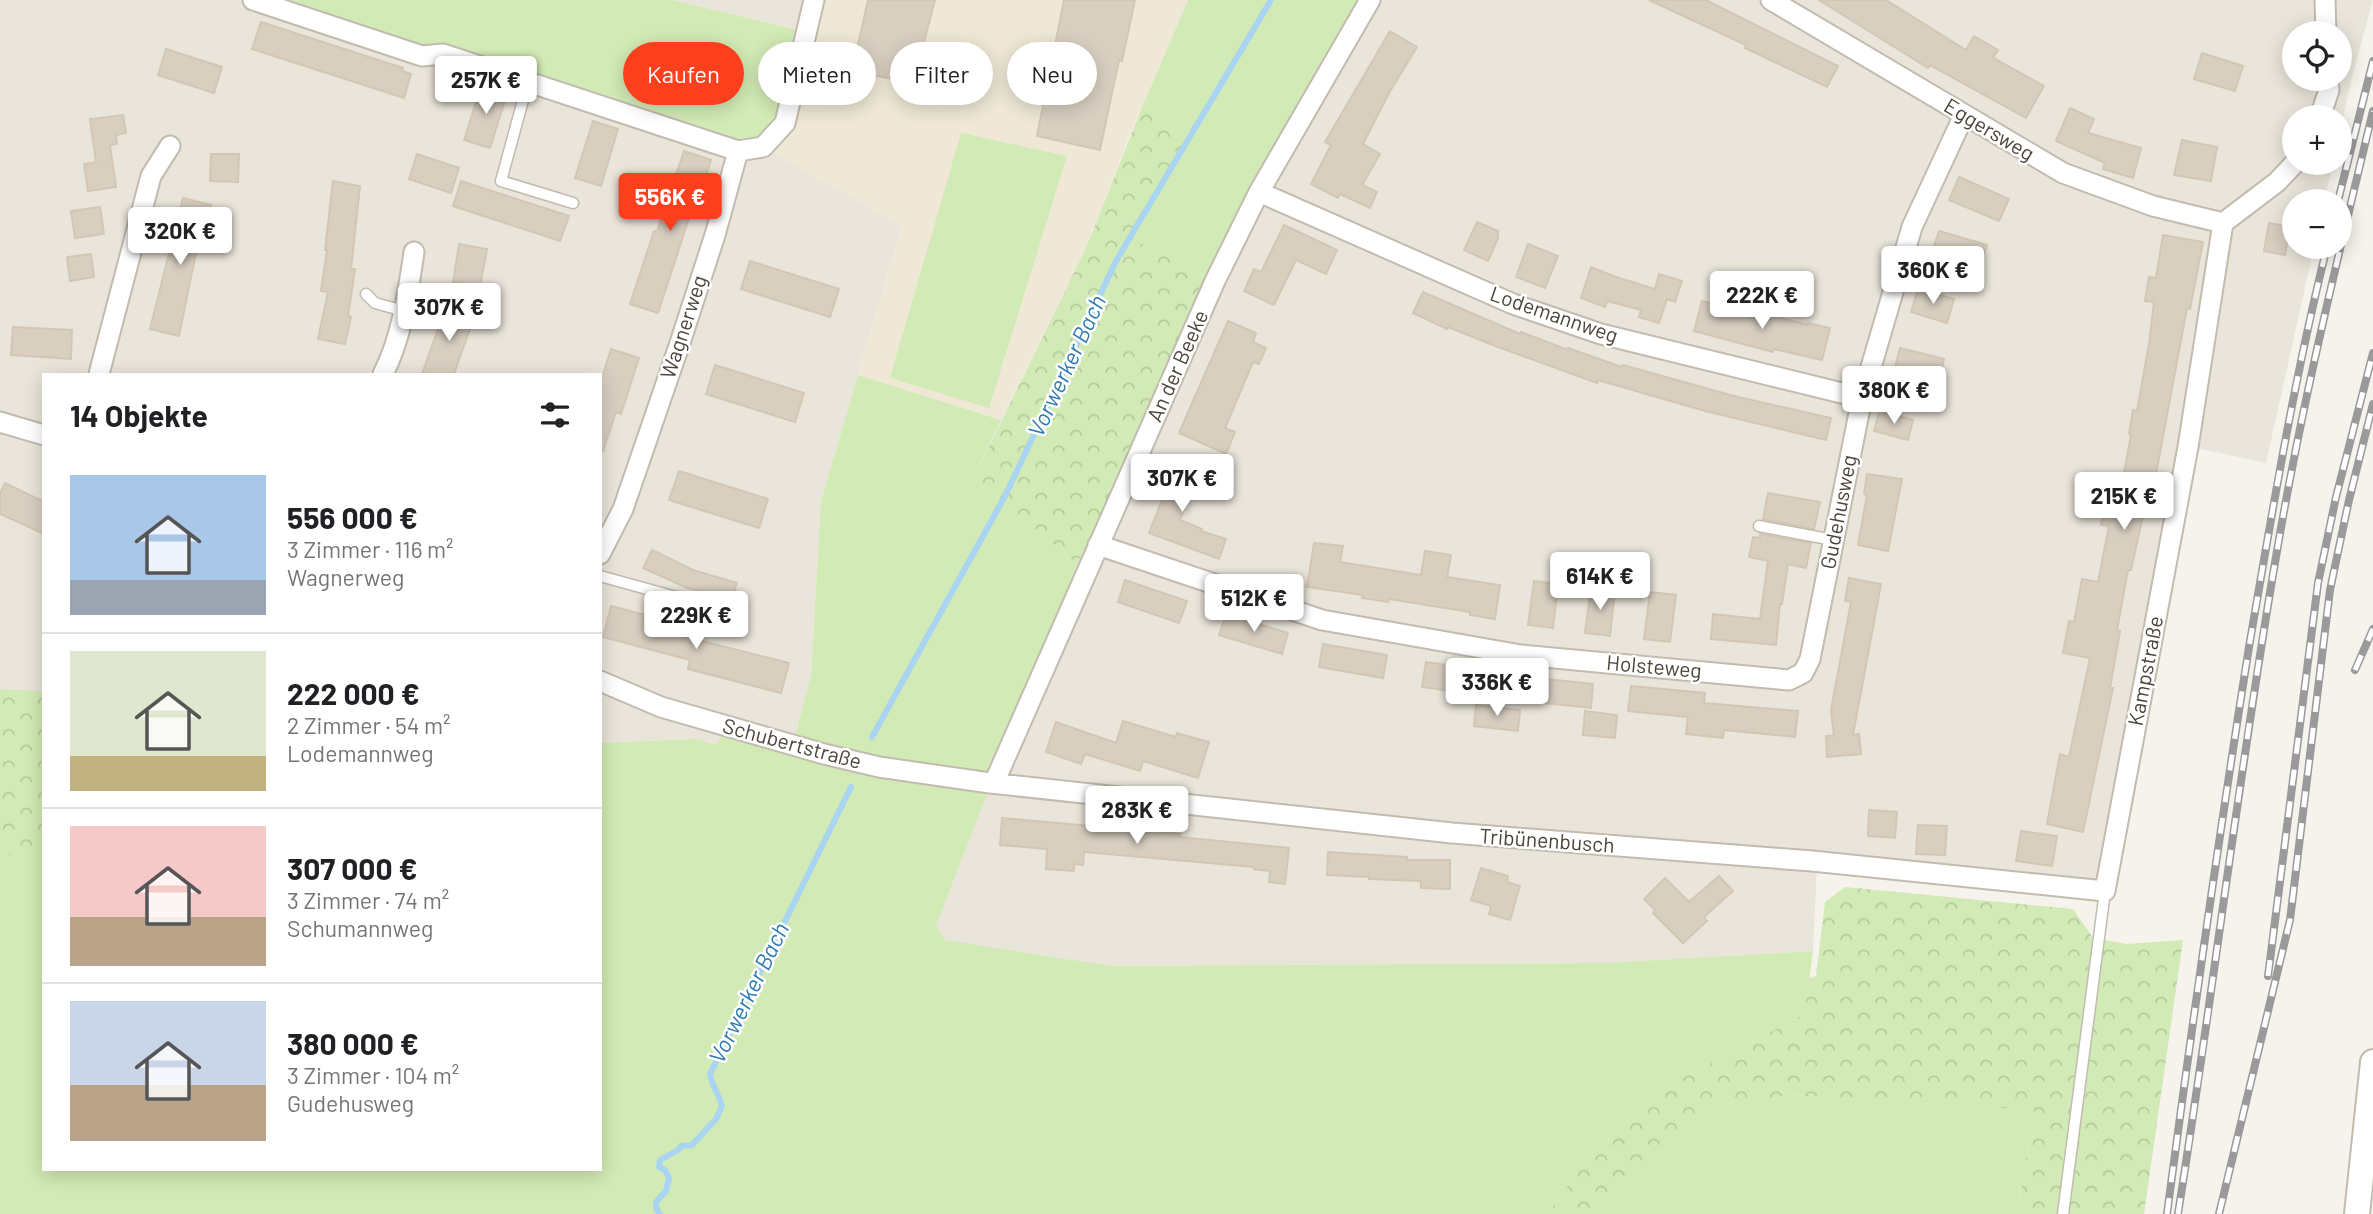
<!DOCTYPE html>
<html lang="de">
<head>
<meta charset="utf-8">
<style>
  :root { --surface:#fff; --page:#f2f2f2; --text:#202124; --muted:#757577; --line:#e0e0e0; --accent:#fc3f1d }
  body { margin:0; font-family:Barlow,sans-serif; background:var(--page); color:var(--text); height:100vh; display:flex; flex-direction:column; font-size:26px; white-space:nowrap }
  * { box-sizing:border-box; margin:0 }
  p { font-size:23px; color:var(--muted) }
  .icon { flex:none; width:38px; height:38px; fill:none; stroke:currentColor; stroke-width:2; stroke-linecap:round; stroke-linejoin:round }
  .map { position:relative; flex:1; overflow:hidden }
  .sheet { position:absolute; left:42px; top:373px; width:560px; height:798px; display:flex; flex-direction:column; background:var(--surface); border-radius:0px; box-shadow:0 4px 18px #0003 }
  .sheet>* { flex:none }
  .top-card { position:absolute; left:623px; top:42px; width:665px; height:63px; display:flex; gap:14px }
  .tools { position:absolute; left:2282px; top:21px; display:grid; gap:14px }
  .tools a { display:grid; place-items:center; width:70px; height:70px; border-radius:50%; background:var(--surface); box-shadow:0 4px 18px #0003; font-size:35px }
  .price { position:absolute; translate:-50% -60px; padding:0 16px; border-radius:7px; background:#fff; color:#222; font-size:23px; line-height:46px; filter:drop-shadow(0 2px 4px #0008) }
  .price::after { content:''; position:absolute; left:50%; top:42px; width:21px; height:16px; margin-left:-10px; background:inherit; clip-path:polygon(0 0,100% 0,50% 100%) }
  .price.active { background:var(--accent); color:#fff }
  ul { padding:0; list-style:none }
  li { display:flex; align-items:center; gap:21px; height:175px; padding:0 28px }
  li+li { border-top:2px solid var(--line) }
  li span { display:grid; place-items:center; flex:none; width:196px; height:140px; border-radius:0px; color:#555 }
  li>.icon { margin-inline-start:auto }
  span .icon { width:84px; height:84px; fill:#fffc; stroke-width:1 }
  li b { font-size:30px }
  h2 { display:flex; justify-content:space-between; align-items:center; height:84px; padding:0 28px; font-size:30px }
  .chip { padding:0 24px; border-radius:32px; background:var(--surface); box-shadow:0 4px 18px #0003; font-size:24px; line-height:63px }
  .chip.active { background:var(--accent); color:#fff }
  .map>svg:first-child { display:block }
  .residential { fill:#eae5da; fill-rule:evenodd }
  .education { fill:#efe8d6 }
  .green { fill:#d2eab5 }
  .forest { fill:url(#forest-crowns) }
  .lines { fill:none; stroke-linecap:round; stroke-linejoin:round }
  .stream { stroke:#a9d4f2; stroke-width:6 }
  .building { fill:#d8cfc1; stroke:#d3c7b4; stroke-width:2 }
  .service-casing { stroke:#c2bbae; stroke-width:13 }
  .minor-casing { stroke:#c2bbae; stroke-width:23 }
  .tertiary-casing { stroke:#c2bbae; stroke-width:28 }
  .service { stroke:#fff; stroke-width:10 }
  .minor { stroke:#fff; stroke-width:19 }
  .tertiary { stroke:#fff; stroke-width:24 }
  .rail-casing { stroke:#9a9a9a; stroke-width:8 }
  .rail { stroke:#fff; stroke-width:5; stroke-dasharray:16; stroke-linecap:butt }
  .labels { text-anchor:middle; stroke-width:5; stroke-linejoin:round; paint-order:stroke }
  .street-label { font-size:21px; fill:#4b4439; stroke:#fff }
  .water-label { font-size:23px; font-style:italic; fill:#2e7ab2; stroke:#fff }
</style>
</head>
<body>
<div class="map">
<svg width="2373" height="1214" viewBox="0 0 2373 1214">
  <defs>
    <pattern id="forest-crowns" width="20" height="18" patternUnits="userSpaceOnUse" patternTransform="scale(1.75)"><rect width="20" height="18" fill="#d2eab5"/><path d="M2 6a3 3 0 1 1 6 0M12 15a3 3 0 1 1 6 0" fill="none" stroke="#b6ca9c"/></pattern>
  </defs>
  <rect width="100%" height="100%" fill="#f6f3ec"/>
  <path class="residential" d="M 0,0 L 253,0 L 763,147 L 902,225 L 821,501 L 811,675 L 793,744 L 716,746 L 695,739 L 600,743 L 600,374 L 44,374 L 44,691 L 0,689 Z
    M 673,0 L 814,0 L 806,32 Z
    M 1370,0 L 2373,0 L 2353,73 L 2340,131 L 2340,117 L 2294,117 L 2294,163 L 2333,163 L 2324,201 L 2294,201 L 2294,247 L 2314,247 L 2266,463 L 2192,447 L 2111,895 L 1817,866 L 1813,951 L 1604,963 L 1112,966 L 945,940 L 935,925 L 1077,564 L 1202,313 ZM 2294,33 L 2340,33 L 2340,79 L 2294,79 Z"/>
  <path class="education" d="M 814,0 L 1188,0 L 1130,134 L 1086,248 L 1001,420 L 858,375 L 902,225 L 763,147 Z"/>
  <path class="green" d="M 253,0 L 673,0 L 806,32 L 785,123 L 738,151 Z
    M 1188,0 L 1370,0 L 1215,281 L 1130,239 L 1192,133 L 1142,107 Z
    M 961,133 L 1067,156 L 989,408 L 890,378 Z
    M 858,375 L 1001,420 L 974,477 L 1077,564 L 936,925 L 945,940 L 1112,966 L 1604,963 L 1813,951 L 1805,1014 L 1665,1087 L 1590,1155 L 1547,1214 L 0,1214 L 0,856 L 44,852 L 44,1169 L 600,1169 L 600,743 L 695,739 L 716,745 L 727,727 L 793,744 L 811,675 L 821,501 Z
    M 1790,1095 L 2034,1110 L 2017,1214 L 1600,1214 L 1714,1106 Z"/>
  <path class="forest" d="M 1142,107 L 1192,133 L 1130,238 L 1215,281 L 1202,313 L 1077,564 L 974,477 L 1086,248 Z
    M 0,689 L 44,691 L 43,853 L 0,856 Z
    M 1845,887 L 2073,909 L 2093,938 L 2127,944 L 2183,940 L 2144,1214 L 2017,1214 L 2034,1110 L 1790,1095 L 1714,1106 L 1600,1214 L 1547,1214 L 1590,1155 L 1665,1087 L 1805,1014 L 1808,979 L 1816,976 L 1825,902 Z"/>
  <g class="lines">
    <path class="stream" d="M 872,737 L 1005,496 L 1116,261 L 1271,0
      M 660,1214 L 656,1208 L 656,1202 L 666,1191 L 669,1178 L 665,1170 L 659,1167 L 660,1160 L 678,1150 L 681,1146 L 692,1145 L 716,1119 L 722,1106 C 719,1094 711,1084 710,1074 L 851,787"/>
  </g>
  <path class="building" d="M 868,0 L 935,0 L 921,54 L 923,55 L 918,84 L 852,71 Z
    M 1064,0 L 1135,0 L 1122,61 L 1119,60 L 1100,150 L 1037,136 Z
    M 1649,0 L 1706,0 L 1838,66 L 1827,87 L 1745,48 L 1746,45 Z
    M 1819,0 L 1886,0 L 1966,50 L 1974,36 L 1998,50 L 1993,58 L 2044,86 L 2026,118 L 1930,65 L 1928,68 Z
    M 261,22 L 403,68 L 402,71 L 411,74 L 404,98 L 252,49 Z
    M 1390,31 L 1417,47 L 1389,93 L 1363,144 L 1380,154 L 1362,185 L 1377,192 L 1370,208 L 1340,194 L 1338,198 L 1311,184 L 1331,145 L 1325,142 Z
    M 166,49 L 222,67 L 214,93 L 158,75 Z
    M 2202,53 L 2243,66 L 2235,91 L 2194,79 Z
    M 482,83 L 508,91 L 490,148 L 464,140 Z
    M 2070,108 L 2094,119 L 2088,133 L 2141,148 L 2133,178 L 2103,169 L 2105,163 L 2056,141 Z
    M 123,115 L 126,133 L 116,135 L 117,144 L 110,145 L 116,187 L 88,191 L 84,164 L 96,162 L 90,119 Z
    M 593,121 L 618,129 L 601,186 L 575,178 Z
    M 2182,140 L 2217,147 L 2211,181 L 2174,175 Z
    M 684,151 L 711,160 L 693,216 L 690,215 L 658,313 L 630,304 L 654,231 L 657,232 Z
    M 211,154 L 239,154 L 238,182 L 210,181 Z
    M 417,154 L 459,168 L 451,193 L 409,179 Z
    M 1959,177 L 2009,199 L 1999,221 L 1949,200 Z
    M 333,181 L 360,186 L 351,269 L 355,269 L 348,316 L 351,317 L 345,344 L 318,339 L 328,292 L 321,291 L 327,250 L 325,250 Z
    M 461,181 L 569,216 L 560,241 L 453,206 Z
    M 183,198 L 211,205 L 204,234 L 200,233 L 179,336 L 150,329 Z
    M 100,207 L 104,234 L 75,238 L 71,211 Z
    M 1477,222 L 1498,231 L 1498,238 L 1488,261 L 1464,250 Z
    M 2269,223 L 2290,227 L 2285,255 L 2264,251 Z
    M 1284,225 L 1337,250 L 1326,274 L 1296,260 L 1274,305 L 1244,291 L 1254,269 L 1261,272 Z
    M 1939,231 L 1987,245 L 1977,276 L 1958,271 L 1960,264 L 1931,255 Z
    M 2163,235 L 2203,242 L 2190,309 L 2187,308 L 2154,485 L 2150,484 L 2131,570 L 2128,570 L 2117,630 L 2120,631 L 2110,688 L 2113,688 L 2083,832 L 2047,824 L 2060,754 L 2069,757 L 2090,658 L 2063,653 L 2069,621 L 2074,622 L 2082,579 L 2098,582 L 2109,526 L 2101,525 L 2106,498 L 2119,500 L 2131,435 L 2129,434 L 2133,410 L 2137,411 L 2149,344 L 2154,302 L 2145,301 L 2149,277 L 2156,278 Z
    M 459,244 L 487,249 L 480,287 L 453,282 Z
    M 1528,244 L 1558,256 L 1545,288 L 1516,277 Z
    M 91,254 L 94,277 L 70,281 L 67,257 Z
    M 750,261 L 839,289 L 830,317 L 741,289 Z
    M 1591,267 L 1616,277 L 1655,289 L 1659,274 L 1682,281 L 1675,302 L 1667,299 L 1659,323 L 1639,317 L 1641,310 L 1607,301 L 1605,307 L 1581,298 Z
    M 1918,289 L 1954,299 L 1947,323 L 1911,312 Z
    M 1423,292 L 1520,334 L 1521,332 L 1568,350 L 1568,348 L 1622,367 L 1623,365 L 1734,396 L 1831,418 L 1826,440 L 1705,411 L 1598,380 L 1597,383 L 1498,347 L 1448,327 L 1447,329 L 1413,313 Z
    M 1702,301 L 1756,315 L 1757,312 L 1808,325 L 1808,323 L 1830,328 L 1822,360 L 1774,349 L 1773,352 L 1694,331 Z
    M 446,306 L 474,317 L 454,374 L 422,374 Z
    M 1228,321 L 1256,333 L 1253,342 L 1266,348 L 1259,364 L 1253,362 L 1225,428 L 1235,432 L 1226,454 L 1179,433 Z
    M 13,327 L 72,330 L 71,359 L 11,355 Z
    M 1900,348 L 1944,359 L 1938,383 L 1894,371 Z
    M 611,349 L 639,358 L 621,414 L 616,412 L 603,451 L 600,451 L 600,384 Z
    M 715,365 L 804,393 L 795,422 L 706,394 Z
    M 1879,411 L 1913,420 L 1908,440 L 1874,431 Z
    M 1166,462 L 1198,474 L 1180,520 L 1202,529 L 1201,531 L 1226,539 L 1219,559 L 1149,533 L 1166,490 L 1156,486 Z
    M 679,471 L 768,499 L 759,528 L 669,500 Z
    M 1867,474 L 1902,479 L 1888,551 L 1858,545 L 1867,495 L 1864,494 Z
    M 5,483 L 44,502 L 44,534 L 0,514 L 0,494 Z
    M 1768,493 L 1820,502 L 1814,529 L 1763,519 Z
    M 1760,534 L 1811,543 L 1806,568 L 1788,564 L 1782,604 L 1780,604 L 1776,645 L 1711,639 L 1713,614 L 1760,619 L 1768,561 L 1749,557 L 1753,537 L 1760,538 Z
    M 1314,543 L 1343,546 L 1340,562 L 1421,575 L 1425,551 L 1451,555 L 1447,577 L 1500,585 L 1495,619 L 1470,615 L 1470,612 L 1389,599 L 1388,602 L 1362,598 L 1363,595 L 1307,587 Z
    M 652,550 L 693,570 L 737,583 L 731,600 L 685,587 L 643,568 Z
    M 1849,578 L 1881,584 L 1853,735 L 1859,734 L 1861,754 L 1827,757 L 1826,736 L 1834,736 L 1831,710 L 1851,602 L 1845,601 Z
    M 1125,580 L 1187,601 L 1179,623 L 1118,602 Z
    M 1534,581 L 1558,584 L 1553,628 L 1528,625 Z
    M 1591,587 L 1615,590 L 1610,636 L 1585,633 Z
    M 1650,592 L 1676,595 L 1670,642 L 1644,639 Z
    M 611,606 L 673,622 L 670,633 L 789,663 L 781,693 L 688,669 L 690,660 L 603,637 Z
    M 1226,614 L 1288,633 L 1282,654 L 1219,635 Z
    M 1323,644 L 1387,655 L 1383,678 L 1319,667 Z
    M 1426,662 L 1489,671 L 1485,696 L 1422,687 Z
    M 1527,677 L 1593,684 L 1591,708 L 1525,701 Z
    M 1631,686 L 1705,693 L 1704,703 L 1798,711 L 1795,737 L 1724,730 L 1723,738 L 1686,734 L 1688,717 L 1628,711 Z
    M 1476,705 L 1520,710 L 1518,731 L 1474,726 Z
    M 1585,711 L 1617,715 L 1615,738 L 1583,735 Z
    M 1123,721 L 1176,737 L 1177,733 L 1209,742 L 1198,778 L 1143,761 L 1140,771 L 1085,754 L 1081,764 L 1046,752 L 1056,722 L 1116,743 Z
    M 1869,810 L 1897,812 L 1895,838 L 1868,836 Z
    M 1002,818 L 1180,834 L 1179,837 L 1289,848 L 1285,884 L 1269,882 L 1270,871 L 1254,869 L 1254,867 L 1084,852 L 1083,865 L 1074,864 L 1074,871 L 1046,869 L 1047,849 L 1000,845 Z
    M 1918,825 L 1947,826 L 1945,855 L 1916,854 Z
    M 2021,831 L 2057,836 L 2052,866 L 2016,861 Z
    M 1328,852 L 1407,857 L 1407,860 L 1450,860 L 1450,889 L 1421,888 L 1421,881 L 1369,879 L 1369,877 L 1327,875 Z
    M 1481,868 L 1508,876 L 1507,882 L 1520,886 L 1510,920 L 1489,914 L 1491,906 L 1471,900 Z
    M 1719,876 L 1733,891 L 1704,917 L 1707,921 L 1683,943 L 1653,913 L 1655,910 L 1644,899 L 1665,878 L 1689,902 Z"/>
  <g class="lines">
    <defs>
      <path id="service" d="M 528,82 L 501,181 L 573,203
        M 366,294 L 375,303 L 404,311
        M 1759,526 L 1833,540
        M 600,576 L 676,597 L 711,611
        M 2063,1214 L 2105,891"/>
      <path id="minor" d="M 253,0 L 422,56 L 443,54 L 738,151
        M 1771,0 L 2063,173 L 2153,206 L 2223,223
        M 2325,0 L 2326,33
        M 2320,117 L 2329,90 L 2328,79
        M 1259,192 L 1513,304 L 1601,334 L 1862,398
        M 99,374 L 151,176 L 170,146
        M 383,374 C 402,337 408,293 414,252
        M 0,422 L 44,435
        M 1098,545 L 1322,620 L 1521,655 L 1789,680 L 1803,673 L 1810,659 L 1862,398 L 1912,227 L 1964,115
        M 600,554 L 623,509 L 680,343 L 715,235 L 738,151 L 763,147 L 785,123 L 814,0
        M 600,681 L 661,707 L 824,754 L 879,767 L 990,783 L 1452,833 L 1812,861 L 2105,891 L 2188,447 L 2223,223 L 2277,182 L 2295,163
        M 994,783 L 1215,281 L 1259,192 L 1370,0"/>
      <path id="tertiary" d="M 2357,1214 L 2373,1062"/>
    </defs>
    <use href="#service" class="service-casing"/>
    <use href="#minor" class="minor-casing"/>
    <use href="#tertiary" class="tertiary-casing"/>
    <use href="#service" class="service"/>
    <use href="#minor" class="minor"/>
    <use href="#tertiary" class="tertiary"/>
    <defs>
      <path id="rail" d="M 2338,201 L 2373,61
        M 2355,670 L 2373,629
        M 2268,976 L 2318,583 L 2336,497 L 2373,353
        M 2167,1214 C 2192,1025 2219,836 2249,647 C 2272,513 2294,379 2327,247
        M 2178,1214 C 2213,993 2239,772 2277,551 C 2302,403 2338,257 2373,111
        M 2219,1214 L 2290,920 L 2330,590 L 2349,500 L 2373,404"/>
    </defs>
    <use href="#rail" class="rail-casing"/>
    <use href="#rail" class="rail"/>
  </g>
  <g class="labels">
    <g class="street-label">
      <text transform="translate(1989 130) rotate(31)" y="7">Eggersweg</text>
      <text transform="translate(1554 315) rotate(19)" y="7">Lodemannweg</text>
      <text transform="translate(684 327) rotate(-72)" y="7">Wagnerweg</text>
      <text transform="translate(1178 366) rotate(-66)" y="7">An der Beeke</text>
      <text transform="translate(1839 512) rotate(-79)" y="7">Gudehusweg</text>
      <text transform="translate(1654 667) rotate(5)" y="7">Holsteweg</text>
      <text transform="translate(2146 671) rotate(-79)" y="7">Kampstraße</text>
      <text transform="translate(792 744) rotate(15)" y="7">Schubertstraße</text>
      <text transform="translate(1547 841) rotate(4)" y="7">Tribünenbusch</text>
    </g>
    <g class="water-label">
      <text transform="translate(1067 366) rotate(-65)" y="8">Vorwerker Bach</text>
      <text transform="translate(749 993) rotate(-64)" y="8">Vorwerker Bach</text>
    </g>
  </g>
</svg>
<div class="tools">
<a><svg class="icon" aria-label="locate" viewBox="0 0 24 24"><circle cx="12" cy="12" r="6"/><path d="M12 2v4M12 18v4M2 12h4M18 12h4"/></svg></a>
<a>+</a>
<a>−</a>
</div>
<b class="price" style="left:486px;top:116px">257K €</b>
<b class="price active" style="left:670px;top:233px">556K €</b>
<b class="price" style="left:180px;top:267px">320K €</b>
<b class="price" style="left:1933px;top:306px">360K €</b>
<b class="price" style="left:1762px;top:331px">222K €</b>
<b class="price" style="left:449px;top:343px">307K €</b>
<b class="price" style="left:1894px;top:426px">380K €</b>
<b class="price" style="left:1182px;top:514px">307K €</b>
<b class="price" style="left:2124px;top:532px">215K €</b>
<b class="price" style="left:1600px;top:612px">614K €</b>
<b class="price" style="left:1254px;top:634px">512K €</b>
<b class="price" style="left:696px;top:651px">229K €</b>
<b class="price" style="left:1497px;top:718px">336K €</b>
<b class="price" style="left:1137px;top:846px">283K €</b>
<div class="top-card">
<a class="chip active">Kaufen</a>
<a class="chip">Mieten</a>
<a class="chip">Filter</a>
<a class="chip">Neu</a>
</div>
<section class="sheet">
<h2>14 Objekte<svg class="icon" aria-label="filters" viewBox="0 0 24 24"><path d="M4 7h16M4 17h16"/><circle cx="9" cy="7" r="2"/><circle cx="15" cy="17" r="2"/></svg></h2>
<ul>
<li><span style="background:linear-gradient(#a9c7e8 75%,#9aa5b1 0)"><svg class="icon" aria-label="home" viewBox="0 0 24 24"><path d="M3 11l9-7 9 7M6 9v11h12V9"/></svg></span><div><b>556 000 €</b><p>3 Zimmer · 116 m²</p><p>Wagnerweg</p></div></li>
<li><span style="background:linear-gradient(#dfe7d0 75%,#c2b280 0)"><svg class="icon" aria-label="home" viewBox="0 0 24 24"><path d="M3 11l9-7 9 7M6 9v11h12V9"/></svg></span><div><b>222 000 €</b><p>2 Zimmer · 54 m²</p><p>Lodemannweg</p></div></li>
<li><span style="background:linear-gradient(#f6c9c9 65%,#b9a48a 0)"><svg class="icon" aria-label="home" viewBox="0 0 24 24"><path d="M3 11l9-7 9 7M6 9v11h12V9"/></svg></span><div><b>307 000 €</b><p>3 Zimmer · 74 m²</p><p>Schumannweg</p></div></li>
<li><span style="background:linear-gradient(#c9d6e8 60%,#b9a48a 0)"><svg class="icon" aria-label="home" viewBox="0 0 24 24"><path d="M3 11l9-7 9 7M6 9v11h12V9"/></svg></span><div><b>380 000 €</b><p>3 Zimmer · 104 m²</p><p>Gudehusweg</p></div></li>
</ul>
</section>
</div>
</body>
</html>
